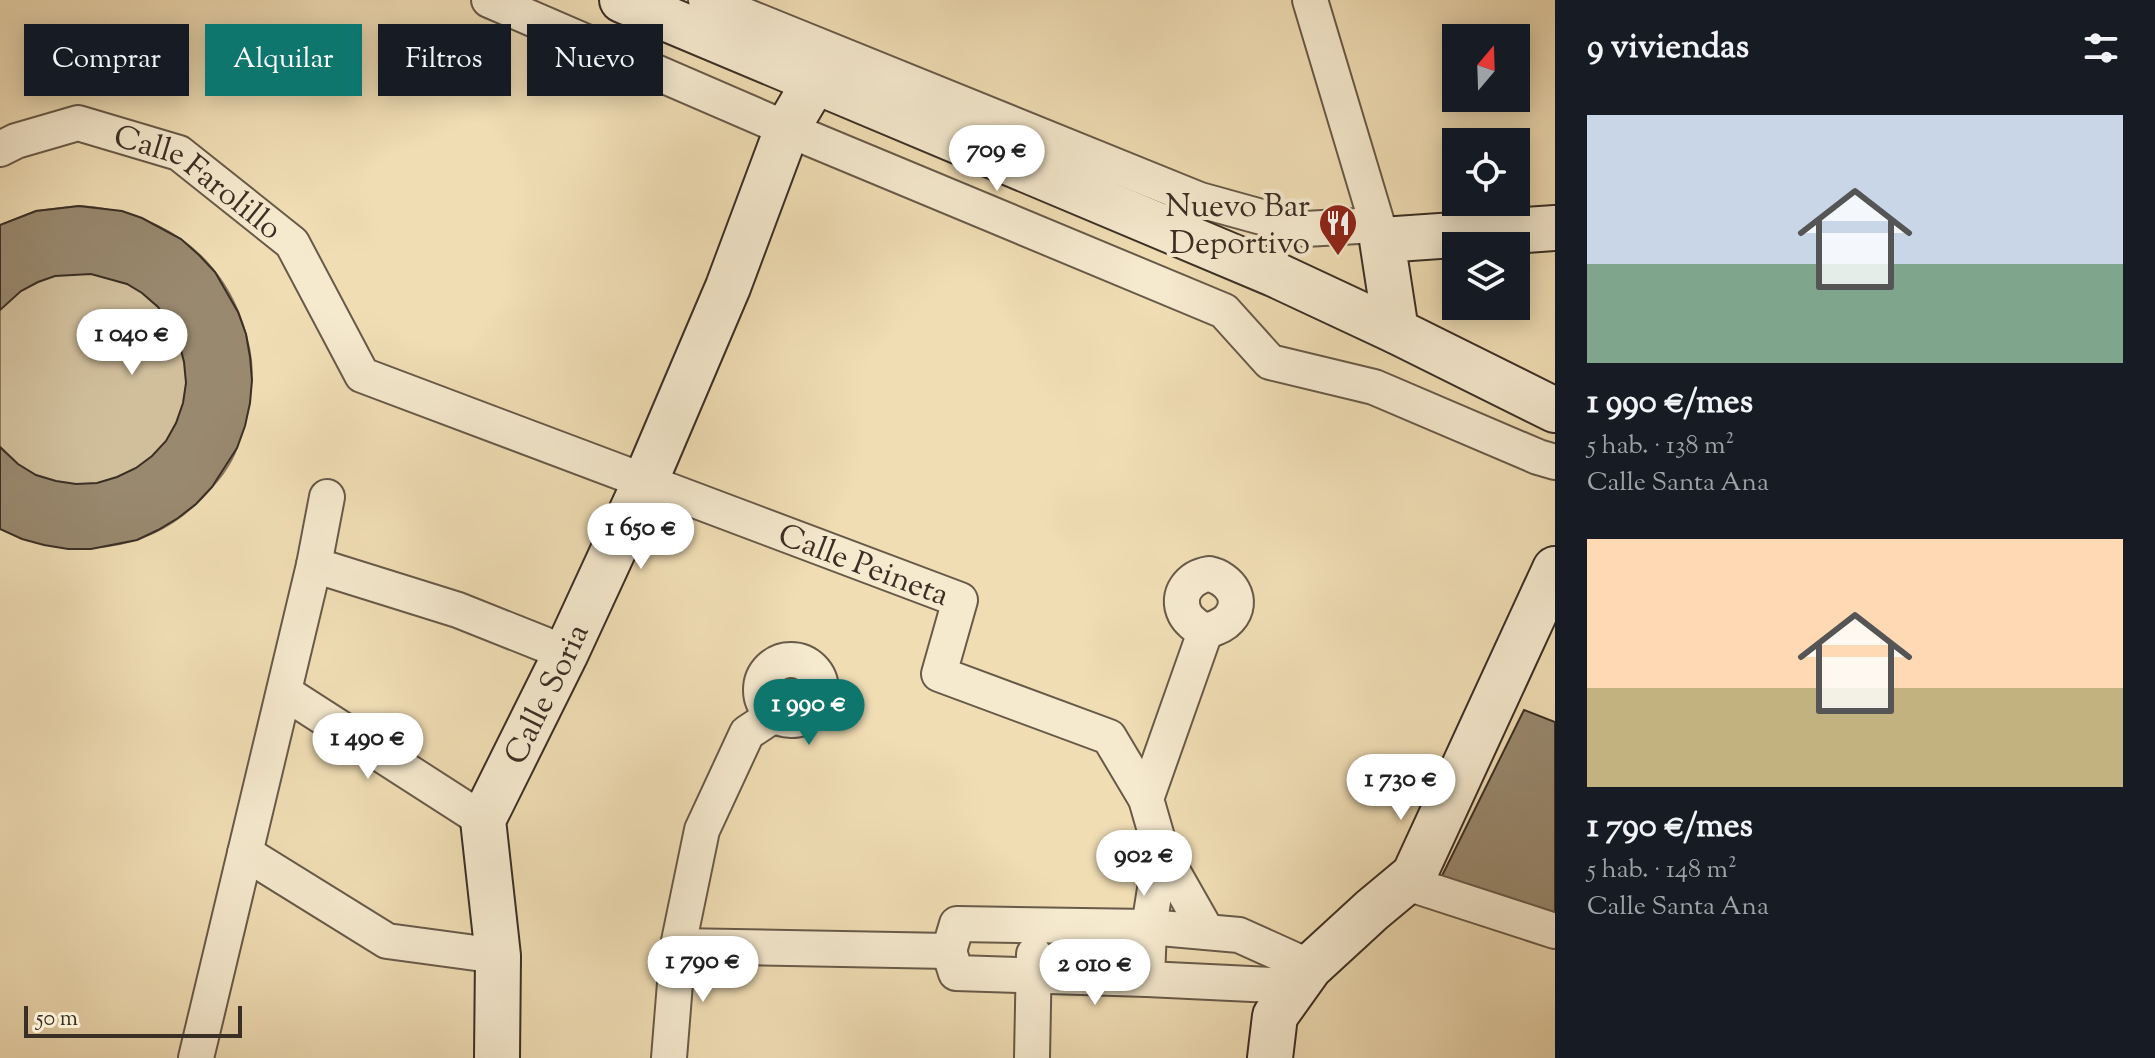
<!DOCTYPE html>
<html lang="es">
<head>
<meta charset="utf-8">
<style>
  :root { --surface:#171b24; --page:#20242c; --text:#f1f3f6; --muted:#9ea1a6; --accent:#0f766e }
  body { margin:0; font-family:"Sorts Mill Goudy",serif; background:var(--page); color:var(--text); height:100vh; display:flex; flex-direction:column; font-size:30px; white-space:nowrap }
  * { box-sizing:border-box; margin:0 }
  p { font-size:26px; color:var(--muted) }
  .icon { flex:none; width:44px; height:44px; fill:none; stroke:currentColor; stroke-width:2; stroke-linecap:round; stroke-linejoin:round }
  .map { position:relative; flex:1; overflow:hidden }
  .sheet { display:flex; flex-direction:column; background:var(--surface); width:600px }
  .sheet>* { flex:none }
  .top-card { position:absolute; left:24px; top:24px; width:760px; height:72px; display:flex; gap:16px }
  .needle { width:52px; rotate:19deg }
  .controls { position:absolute; left:1442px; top:24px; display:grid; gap:16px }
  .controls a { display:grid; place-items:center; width:88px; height:88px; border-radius:0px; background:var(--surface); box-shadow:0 4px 20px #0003; font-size:40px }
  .scale { position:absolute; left:24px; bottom:20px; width:218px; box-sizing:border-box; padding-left:8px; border:4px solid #3a2f25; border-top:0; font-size:22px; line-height:28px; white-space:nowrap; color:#3a2f25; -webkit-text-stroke:6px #f5e9ce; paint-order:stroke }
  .price { position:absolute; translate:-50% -68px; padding:0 18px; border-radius:28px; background:#fff; color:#222; font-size:26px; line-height:52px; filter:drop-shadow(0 2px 4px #0008) }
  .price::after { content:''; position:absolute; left:50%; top:48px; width:24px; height:18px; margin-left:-12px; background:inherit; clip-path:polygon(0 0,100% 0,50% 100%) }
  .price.active { background:var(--accent); color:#fff }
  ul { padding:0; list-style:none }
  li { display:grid; align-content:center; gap:16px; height:424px; padding:0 32px }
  li span { display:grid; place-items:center; height:248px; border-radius:0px; color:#555 }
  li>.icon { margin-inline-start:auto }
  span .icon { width:144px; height:144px; fill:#fffc; stroke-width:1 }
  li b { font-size:34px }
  h2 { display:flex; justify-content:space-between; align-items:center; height:96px; padding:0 32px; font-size:34px }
  .tag { padding:0 28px; border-radius:0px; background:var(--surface); box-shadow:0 4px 20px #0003; font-size:28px; line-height:72px }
  .tag.active { background:var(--accent); color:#fff }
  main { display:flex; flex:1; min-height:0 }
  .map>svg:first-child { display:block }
  .green { fill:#d1bf9c; stroke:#867760; stroke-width:2 }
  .building { fill:#99896f; stroke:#3a2f25; stroke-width:2 }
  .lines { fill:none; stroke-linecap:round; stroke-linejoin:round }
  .street-casing { stroke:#685a49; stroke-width:38 }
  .secondary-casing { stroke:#3a2f25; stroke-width:48 }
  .street { stroke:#f5e9ce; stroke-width:34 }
  .secondary { stroke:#f5e9ce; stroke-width:44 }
  .labels { text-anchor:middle; stroke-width:8; stroke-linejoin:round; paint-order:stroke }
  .street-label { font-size:32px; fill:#3a2f25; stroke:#f5e9ce }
  .poi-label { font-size:32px; fill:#3a2f25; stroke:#f5e9ce; text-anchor:end }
</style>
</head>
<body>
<main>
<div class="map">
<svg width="1555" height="1058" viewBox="0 0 1555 1058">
  <rect width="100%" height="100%" fill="#f0ddb4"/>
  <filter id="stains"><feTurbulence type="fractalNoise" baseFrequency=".0025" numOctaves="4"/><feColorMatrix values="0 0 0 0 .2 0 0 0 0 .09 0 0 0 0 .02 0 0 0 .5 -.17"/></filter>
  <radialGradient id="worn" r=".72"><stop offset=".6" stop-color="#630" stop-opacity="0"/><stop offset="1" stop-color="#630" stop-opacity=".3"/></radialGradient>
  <path class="green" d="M 79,206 C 154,211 216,248 242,322 C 248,340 254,362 251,382 C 250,394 246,406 243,418 C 241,427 240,438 237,447 C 231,466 216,483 203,497 C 147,555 70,560 0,529 L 0,225 L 36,211 Z"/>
  <path class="building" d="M 79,206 L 122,211 L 142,218 L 181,239 L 199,255 L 215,272 L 238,312 L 246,334 L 250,357 L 252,380 L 250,403 L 245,426 L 237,448 L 212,487 L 196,504 L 178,518 L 158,530 L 137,540 L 91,549 L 68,549 L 44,545 L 22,539 L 0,529 L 0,447 L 18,464 L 36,475 L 56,481 L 76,484 L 97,483 L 117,477 L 136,468 L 152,456 L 166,441 L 176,423 L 183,403 L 186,383 L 184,362 L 179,342 L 170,324 L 158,307 L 142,293 L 127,284 L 91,274 L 55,276 L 38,282 L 21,291 L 0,310 L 0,225 L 36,211 Z
    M 1524,710 L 1555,722 L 1555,924 L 1436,888 Z"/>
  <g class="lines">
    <defs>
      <g id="street">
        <path d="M 489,0 L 787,129 L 1224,311 L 1270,362 L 1374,387 L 1538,457 L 1555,462"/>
        <path d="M 706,0 L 1200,200 L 1305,229 L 1376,225"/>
        <path d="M 1310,0 L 1382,240"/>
        <path id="s1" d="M 0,149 L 16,141 L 78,123 L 179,153 L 292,243 L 362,375 L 960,600 L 939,674 L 1109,737 L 1146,799 L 1161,851 L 1207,932"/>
        <path d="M 314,565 L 458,610 L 566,653"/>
        <path d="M 1209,574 C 1229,578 1246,600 1229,619 C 1223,626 1214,628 1205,632 C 1198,627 1189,622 1185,614 C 1175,594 1190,577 1209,574 Z"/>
        <circle cx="791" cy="690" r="30"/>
        <path d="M 284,692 L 483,820"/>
        <path d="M 1146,799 L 1205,632"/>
        <path d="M 245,853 L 387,941 L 498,956"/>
        <path d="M 1404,882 L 1555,931"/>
        <path d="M 678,946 L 949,951"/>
        <path d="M 949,951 L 957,924 L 1149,927 L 1239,935 L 1310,967"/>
        <path d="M 949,951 L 956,973 L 1147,979 L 1295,986"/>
        <path d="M 1147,979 L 1149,927 L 1161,851"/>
        <path d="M 196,1058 L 314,565 L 327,497"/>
        <path d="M 669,1058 L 678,946 L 702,830 L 747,733 L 774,715"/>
        <path d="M 1032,1058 L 1034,954"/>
      </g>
      <g id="secondary">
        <path d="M 622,0 L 1274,274 L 1396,331 L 1555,410"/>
        <path d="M 1396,331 L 1382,240 L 1555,228"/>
        <path id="s2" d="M 497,1058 L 498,956 L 483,820 L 566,653 L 645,482 L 728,287 L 787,129 L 815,81"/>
        <path d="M 1270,1058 L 1275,1016 L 1310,967 L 1372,910 L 1414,875 L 1555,569"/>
      </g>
    </defs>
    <use href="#street" class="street-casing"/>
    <use href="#secondary" class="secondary-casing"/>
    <use href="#street" class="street"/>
    <use href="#secondary" class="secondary"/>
  </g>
  <defs>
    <symbol id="restaurant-pin" viewBox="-11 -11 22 30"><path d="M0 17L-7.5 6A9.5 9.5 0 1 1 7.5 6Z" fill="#8f2418" stroke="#f5e9ce"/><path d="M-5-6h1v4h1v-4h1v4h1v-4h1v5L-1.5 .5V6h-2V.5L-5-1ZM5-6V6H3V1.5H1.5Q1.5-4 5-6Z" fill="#fff"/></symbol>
  </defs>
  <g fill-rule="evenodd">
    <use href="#restaurant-pin" x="1316" y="201" width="44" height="60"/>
  </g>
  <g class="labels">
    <g class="street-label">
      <text dy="11" stroke="none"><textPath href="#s1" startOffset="218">Calle Farolillo</textPath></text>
      <text dy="11" stroke="none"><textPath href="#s1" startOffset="1018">Calle Peineta</textPath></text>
      <text dy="11" stroke="none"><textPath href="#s2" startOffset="380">Calle Soria</textPath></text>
    </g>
    <g class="poi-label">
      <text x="1310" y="216">Nuevo Bar<tspan x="1310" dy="37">Deportivo</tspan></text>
    </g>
  </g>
  <rect width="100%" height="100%" filter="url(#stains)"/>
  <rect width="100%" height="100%" fill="url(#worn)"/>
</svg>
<div class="controls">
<a><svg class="needle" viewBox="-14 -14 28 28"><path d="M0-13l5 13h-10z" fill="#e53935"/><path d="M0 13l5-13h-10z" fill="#9ea1a6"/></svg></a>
<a><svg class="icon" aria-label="locate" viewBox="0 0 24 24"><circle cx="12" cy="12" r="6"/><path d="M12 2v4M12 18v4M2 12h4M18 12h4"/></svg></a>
<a><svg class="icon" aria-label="layers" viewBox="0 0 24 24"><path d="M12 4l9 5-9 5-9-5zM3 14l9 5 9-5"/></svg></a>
</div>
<div class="scale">50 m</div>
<b class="price" style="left:997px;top:193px">709 €</b>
<b class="price" style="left:132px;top:377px">1 040 €</b>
<b class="price" style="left:641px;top:571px">1 650 €</b>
<b class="price active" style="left:809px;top:747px">1 990 €</b>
<b class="price" style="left:368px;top:781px">1 490 €</b>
<b class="price" style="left:1401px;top:822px">1 730 €</b>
<b class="price" style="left:1144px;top:898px">902 €</b>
<b class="price" style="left:703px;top:1004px">1 790 €</b>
<b class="price" style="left:1095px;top:1007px">2 010 €</b>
<div class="top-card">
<a class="tag">Comprar</a>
<a class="tag active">Alquilar</a>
<a class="tag">Filtros</a>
<a class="tag">Nuevo</a>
</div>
</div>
<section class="sheet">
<h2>9 viviendas<svg class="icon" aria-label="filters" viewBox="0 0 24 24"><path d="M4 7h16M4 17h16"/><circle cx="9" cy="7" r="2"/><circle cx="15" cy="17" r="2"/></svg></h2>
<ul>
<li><span style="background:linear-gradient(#c9d6e8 60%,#7fa58c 0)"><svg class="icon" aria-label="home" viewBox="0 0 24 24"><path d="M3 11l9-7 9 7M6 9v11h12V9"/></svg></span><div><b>1 990 €/mes</b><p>5 hab. · 138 m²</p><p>Calle Santa Ana</p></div></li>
<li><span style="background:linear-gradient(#ffd9b3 60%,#c2b280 0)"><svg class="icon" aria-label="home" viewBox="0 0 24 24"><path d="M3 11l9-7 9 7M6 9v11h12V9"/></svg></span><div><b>1 790 €/mes</b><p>5 hab. · 148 m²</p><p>Calle Santa Ana</p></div></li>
</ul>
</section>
</main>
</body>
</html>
